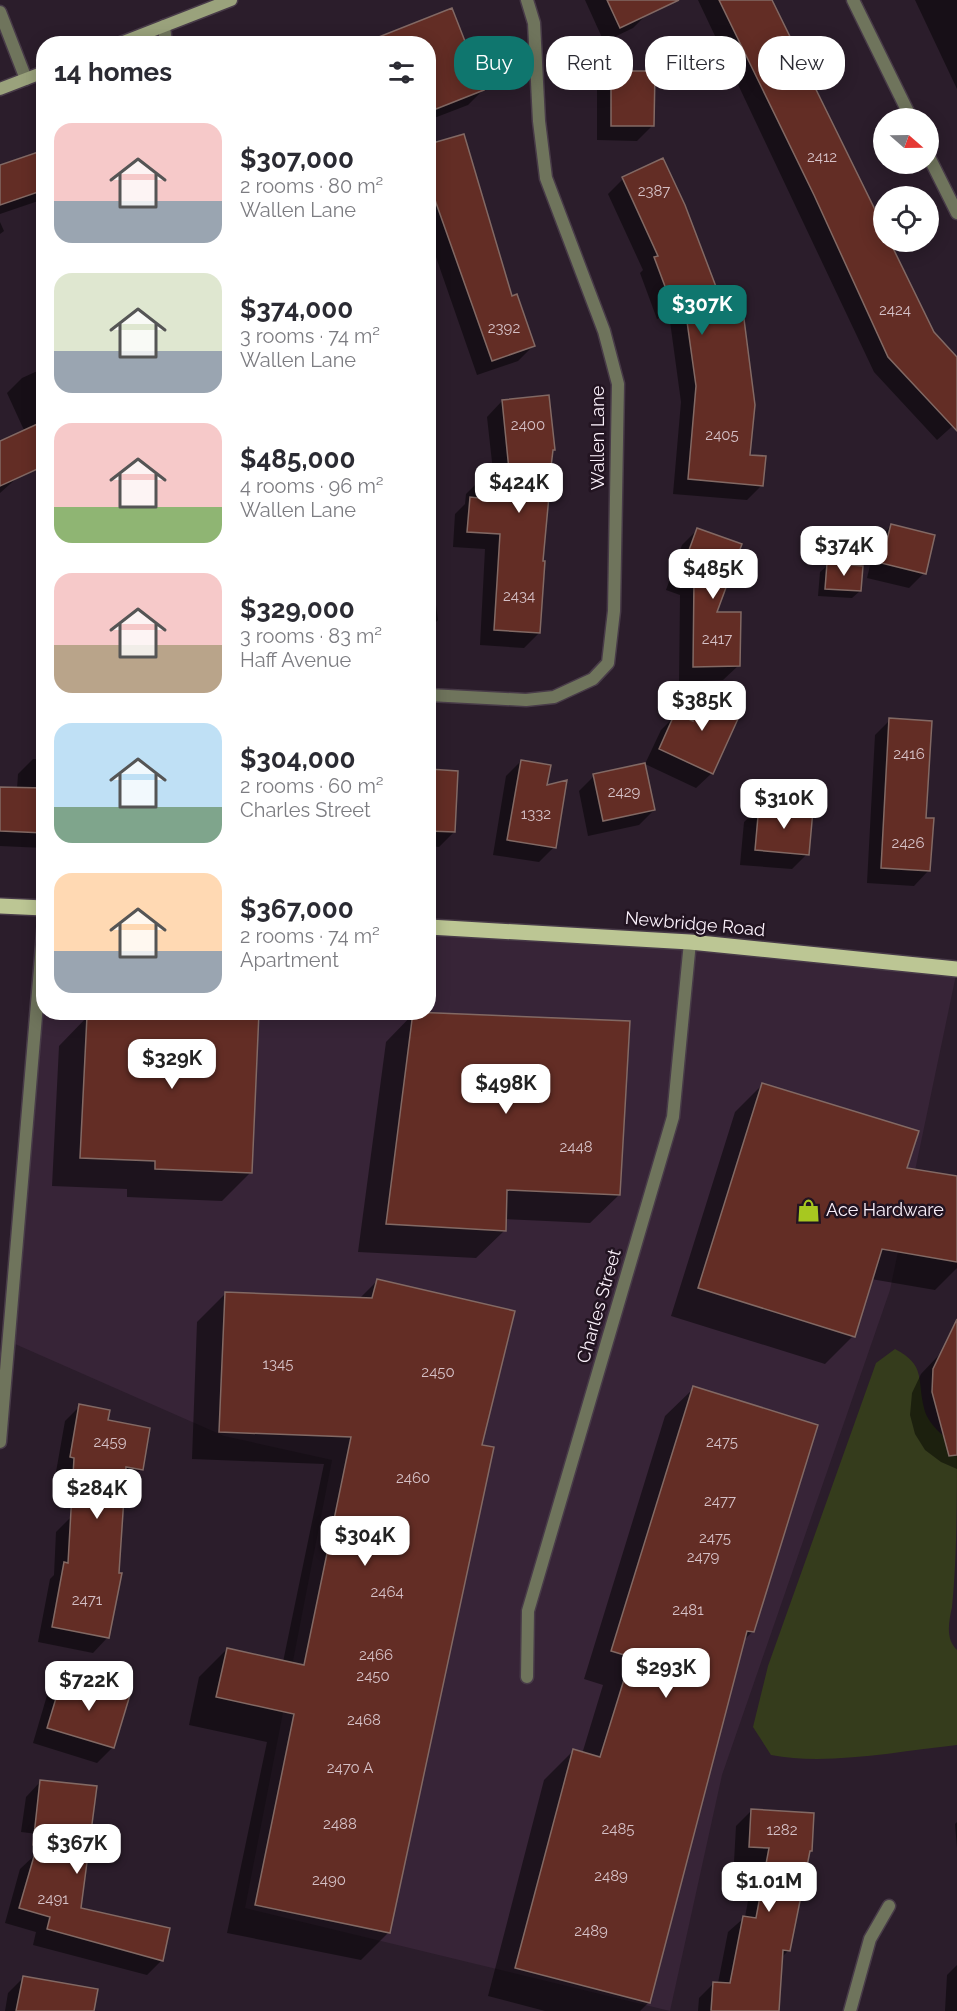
<!DOCTYPE html>
<html lang="en">
<head>
<meta charset="utf-8">
<style>
  :root { --surface:#fff; --page:#f2f2f3; --text:#2b2b33; --muted:#7c7c81; --accent:#0f766e }
  body { margin:0; font-family:Raleway,sans-serif; background:var(--page); color:var(--text); height:100vh; display:flex; flex-direction:column; font-size:22px; white-space:nowrap }
  * { box-sizing:border-box; margin:0 }
  p { font-size:20px; color:var(--muted) }
  .icon { flex:none; width:33px; height:33px; fill:none; stroke:currentColor; stroke-width:2; stroke-linecap:round; stroke-linejoin:round }
  .map { position:relative; flex:1; overflow:hidden }
  .details { position:absolute; left:36px; top:36px; width:400px; height:984px; display:flex; flex-direction:column; background:var(--surface); border-radius:24px; box-shadow:0 3px 15px #0003 }
  .details>* { flex:none }
  .top-card { position:absolute; left:454px; top:36px; width:412px; height:54px; display:flex; gap:12px }
  .needle { width:39px; rotate:110deg }
  .buttons { position:absolute; left:873px; top:108px; display:grid; gap:12px }
  .buttons a { display:grid; place-items:center; width:66px; height:66px; border-radius:50%; background:var(--surface); box-shadow:0 3px 15px #0003; font-size:30px }
  .price { position:absolute; translate:-50% -51px; padding:0 14px; border-radius:12px; background:#fff; color:#222; font-size:20px; line-height:39px; filter:drop-shadow(0 2px 3px #0008) }
  .price::after { content:''; position:absolute; left:50%; top:36px; width:18px; height:14px; margin-left:-9px; background:inherit; clip-path:polygon(0 0,100% 0,50% 100%) }
  .price.current { background:var(--accent); color:#fff }
  ul { padding:0; list-style:none }
  li { display:flex; align-items:center; gap:18px; height:150px; padding:0 18px }
  li span { display:grid; place-items:center; flex:none; width:168px; height:120px; border-radius:18px; color:#555 }
  li>.icon { margin-inline-start:auto }
  span .icon { width:72px; height:72px; fill:#fffc; stroke-width:1 }
  li b { font-size:26px }
  h2 { display:flex; justify-content:space-between; align-items:center; height:72px; padding:0 18px; font-size:26px }
  .pill { padding:0 21px; border-radius:24px; background:var(--surface); box-shadow:0 3px 15px #0003; font-size:21px; line-height:54px }
  .pill.current { background:var(--accent); color:#fff }
  .map>svg:first-child { display:block }
  .built { fill:#372437 }
  .green { fill:#353c1c }
  .shadow { fill:#0007 }
  .building { fill:#632d25; stroke:#826964; stroke-width:1.5 }
  .lines { fill:none; stroke-linecap:round; stroke-linejoin:round }
  .minor-casing { stroke:#483b48; stroke-width:15 }
  .secondary-casing { stroke:#483b48; stroke-width:15 }
  .primary-casing { stroke:#483b48; stroke-width:18 }
  .minor { stroke:#6f745c; stroke-width:12 }
  .secondary { stroke:#9aa27c; stroke-width:12 }
  .primary { stroke:#bcc694; stroke-width:15 }
  .labels { text-anchor:middle; stroke-width:5; stroke-linejoin:round; paint-order:stroke }
  .number-label { font-size:15px; fill:#d5c0c6 }
  .street-label { font-size:18px; fill:#fbf1fb; stroke:#221421 }
  .poi-label { font-size:18px; fill:#fbf1fb; stroke:#221421; text-anchor:start }
</style>
</head>
<body>
<div class="map">
<svg width="957" height="2011" viewBox="0 0 957 2011">
  <rect width="100%" height="100%" fill="#2b1d2b"/>
  <path class="built" d="M 429,932 L 677,947 L 956,975 L 890,1290 L 722,1775 L 670,2011 L 245,1908 L 332,1460 L 224,1436 L 15,1344 L 43,983 L 44,1012 L 429,1012 Z"/>
  <path class="green" d="M 895,1349 C 926,1365 917,1379 924,1408 C 928,1425 944,1437 957,1446 C 957,1497 957,1558 952,1607 C 949,1621 945,1639 957,1650 L 957,1745 C 900,1751 827,1766 771,1755 L 753,1727 L 768,1666 L 876,1363 Z"/>
  <path class="shadow" d="M 585,0 L 642,0 L 648,13 L 633,28 L 604,42 Z
    M 698,0 L 770,0 L 884,242 L 888,242 L 933,333 L 957,360 L 957,422 L 937,440 L 874,372 Z
    M 915,0 L 957,0 L 957,89 Z
    M 451,10 L 483,90 L 468,105 L 429,120 L 429,44 Z
    M 612,73 L 653,125 L 637,141 L 597,140 L 597,88 Z
    M 429,146 L 533,346 L 518,361 L 477,375 L 429,237 Z
    M 44,152 L 44,199 L 0,214 L 0,167 Z
    M 663,160 L 748,456 L 762,485 L 747,500 L 673,494 L 681,402 L 669,314 L 657,319 L 640,273 L 643,270 L 608,194 L 623,179 Z
    M 0,222 L 4,231 L 0,234 Z
    M 44,368 L 44,434 L 29,441 L 7,393 L 22,378 Z
    M 502,401 L 551,451 L 550,466 L 543,473 L 539,633 L 524,648 L 480,645 L 485,549 L 453,547 L 455,514 L 465,504 L 466,494 L 481,479 L 494,480 L 487,417 Z
    M 0,443 L 19,476 L 0,493 Z
    M 891,526 L 924,573 L 909,588 L 867,578 L 876,541 Z
    M 698,529 L 715,613 L 739,665 L 723,680 L 679,682 L 680,595 L 666,590 L 682,545 Z
    M 828,565 L 860,591 L 852,598 L 818,596 L 820,572 Z
    M 431,567 L 438,620 L 429,629 L 429,568 Z
    M 693,690 L 712,773 L 696,788 L 645,764 L 661,730 L 676,715 L 678,716 L 679,705 Z
    M 890,720 L 925,819 L 929,870 L 914,886 L 867,883 L 875,735 Z
    M 33,759 L 44,759 L 44,848 L 0,846 L 0,789 L 17,789 L 18,774 Z
    M 521,761 L 545,787 L 554,847 L 539,862 L 493,855 L 506,776 Z
    M 429,771 L 454,832 L 439,847 L 429,846 Z
    M 594,776 L 654,810 L 639,825 L 588,836 L 579,791 Z
    M 760,807 L 807,854 L 792,869 L 740,865 L 744,822 Z
    M 111,1012 L 258,1012 L 251,1172 L 222,1201 L 127,1197 L 127,1189 L 52,1186 L 59,1046 L 87,1017 L 111,1018 Z
    M 414,1013 L 619,1195 L 590,1223 L 505,1219 L 505,1230 L 476,1258 L 358,1252 L 386,1042 Z
    M 763,1084 L 905,1169 L 957,1178 L 957,1268 L 935,1290 L 871,1279 L 853,1336 L 825,1364 L 671,1316 L 735,1112 Z
    M 377,1281 L 480,1446 L 389,1932 L 361,1960 L 227,1933 L 267,1742 L 189,1725 L 199,1677 L 227,1649 L 283,1662 L 324,1464 L 192,1459 L 197,1322 L 225,1294 L 359,1299 Z
    M 957,1336 L 957,1469 L 941,1462 L 925,1450 L 915,1434 L 910,1415 L 912,1393 L 921,1374 Z
    M 694,1388 L 753,1631 L 742,1642 L 649,2002 L 640,2011 L 545,2011 L 488,1996 L 544,1780 L 573,1751 L 582,1754 L 603,1685 L 584,1679 L 665,1416 Z
    M 80,1406 L 107,1421 L 141,1469 L 126,1484 L 124,1484 L 108,1637 L 93,1653 L 38,1642 L 50,1579 L 54,1575 L 56,1532 L 71,1517 L 78,1502 L 58,1498 L 60,1472 L 56,1472 L 65,1421 Z
    M 64,1677 L 128,1696 L 112,1748 L 97,1763 L 33,1743 L 48,1692 Z
    M 41,1781 L 80,1909 L 162,1960 L 147,1975 L 33,1945 L 36,1932 L 5,1923 L 20,1869 L 36,1854 L 46,1835 L 21,1832 L 26,1797 Z
    M 752,1810 L 808,1853 L 789,1950 L 781,1958 L 778,2011 L 698,2011 L 699,1998 L 714,1983 L 718,1983 L 728,1932 L 745,1917 L 755,1863 L 734,1862 L 736,1826 Z
    M 957,1822 L 957,1848 L 955,1824 Z
    M 957,1965 L 957,2011 L 945,2011 L 947,1975 Z
    M 23,1978 L 93,2011 L 5,2011 L 8,1993 Z"/>
  <path class="building" d="M 607,0 L 679,0 L 620,28 Z
    M 719,0 L 772,0 L 884,228 L 884,242 L 890,242 L 934,332 L 957,357 L 957,431 L 888,357 L 814,195 Z
    M 452,8 L 484,90 L 436,109 L 429,93 L 429,44 L 366,44 L 366,42 Z
    M 611,71 L 655,71 L 654,126 L 611,126 Z
    M 464,134 L 512,296 L 517,294 L 535,346 L 492,361 L 429,183 L 429,144 Z
    M 44,150 L 44,190 L 0,205 L 0,165 Z
    M 663,158 L 685,205 L 729,321 L 744,319 L 755,405 L 750,455 L 766,456 L 763,486 L 688,479 L 696,386 L 684,300 L 672,305 L 654,257 L 658,256 L 622,177 Z
    M 549,395 L 555,450 L 553,450 L 551,467 L 539,466 L 539,470 L 551,474 L 543,561 L 545,561 L 540,633 L 494,630 L 500,534 L 467,532 L 470,497 L 479,498 L 480,478 L 510,480 L 502,400 Z
    M 44,421 L 44,466 L 0,486 L 0,441 Z
    M 891,524 L 935,535 L 926,574 L 881,563 Z
    M 697,528 L 742,544 L 717,612 L 741,612 L 740,666 L 693,667 L 694,580 L 680,575 Z
    M 827,563 L 863,566 L 861,591 L 825,589 Z
    M 693,688 L 742,710 L 713,774 L 659,749 L 675,713 L 693,721 Z
    M 889,718 L 932,721 L 926,818 L 934,818 L 930,871 L 881,868 Z
    M 521,760 L 551,765 L 547,785 L 567,780 L 556,848 L 507,840 Z
    M 645,763 L 655,810 L 603,821 L 593,774 Z
    M 429,769 L 458,771 L 455,832 L 429,831 Z
    M 0,787 L 44,788 L 44,833 L 0,831 Z
    M 759,805 L 813,810 L 809,855 L 755,850 Z
    M 138,1012 L 259,1012 L 252,1173 L 155,1169 L 155,1161 L 80,1158 L 87,1016 L 138,1018 Z
    M 413,1012 L 630,1021 L 620,1195 L 507,1190 L 506,1231 L 386,1224 Z
    M 762,1083 L 919,1131 L 907,1168 L 957,1176 L 957,1262 L 882,1249 L 855,1337 L 698,1288 Z
    M 377,1279 L 515,1311 L 482,1445 L 494,1447 L 390,1933 L 255,1905 L 294,1714 L 216,1697 L 227,1648 L 304,1665 L 351,1437 L 219,1432 L 225,1292 L 372,1298 Z
    M 957,1319 L 957,1455 L 949,1456 L 932,1392 L 933,1369 Z
    M 693,1386 L 818,1425 L 754,1632 L 747,1631 L 650,2003 L 515,1968 L 573,1749 L 600,1757 L 631,1657 L 611,1651 Z
    M 79,1404 L 110,1410 L 108,1420 L 150,1428 L 143,1470 L 126,1467 L 119,1573 L 122,1573 L 109,1638 L 52,1627 L 64,1562 L 68,1563 L 74,1458 L 70,1457 Z
    M 63,1675 L 130,1695 L 114,1748 L 47,1728 Z
    M 40,1780 L 97,1786 L 81,1908 L 170,1928 L 163,1961 L 47,1929 L 50,1917 L 19,1908 L 37,1846 L 33,1845 Z
    M 751,1809 L 814,1813 L 812,1851 L 810,1851 L 790,1951 L 783,1950 L 779,2011 L 711,2011 L 713,1982 L 730,1983 L 743,1916 L 756,1918 L 769,1848 L 749,1847 Z
    M 23,1976 L 98,1989 L 94,2011 L 16,2011 Z"/>
  <g class="lines">
    <defs>
      <path id="minor" d="M 853,0 L 911,118
        M 0,12 L 26,79
        M 164,26 L 166,44
        M 928,155 L 957,213
        M 429,695 L 526,700 L 554,697 L 593,679 L 608,663 L 614,611 L 618,384 L 604,331 L 546,178 L 539,121 L 534,23 L 527,0
        M 0,1442 L 44,921
        M 527,1677 L 528,1611 L 673,1117 L 690,942
        M 850,2011 L 870,1939 L 889,1906"/>
      <path id="secondary" d="M 118,44 L 231,0
        M 0,89 L 44,72"/>
      <path id="primary" d="M 0,906 L 44,908
        M 429,927 L 690,942 L 957,969"/>
    </defs>
    <use href="#minor" class="minor-casing"/>
    <use href="#secondary" class="secondary-casing"/>
    <use href="#primary" class="primary-casing"/>
    <use href="#minor" class="minor"/>
    <use href="#secondary" class="secondary"/>
    <use href="#primary" class="primary"/>
  </g>
  <defs>
    <symbol id="shop-bare" viewBox="-9 -9 18 18"><path d="M-5-2.5h2.3a2.7 3.5 0 0 1 5.4 0H5L5.5 6h-11ZM-1.5-2.5h3a1.5 2.3 0 0 0-3 0Z" fill="#a7c820" stroke="#221421" stroke-width="2.5" paint-order="stroke"/></symbol>
  </defs>
  <g fill-rule="evenodd">
    <use href="#shop-bare" x="792" y="1194" width="33" height="33"/>
  </g>
  <g class="labels">
    <g class="number-label">
      <text x="822" y="162">2412</text>
      <text x="654" y="196">2387</text>
      <text x="895" y="315">2424</text>
      <text x="504" y="333">2392</text>
      <text x="528" y="430">2400</text>
      <text x="722" y="440">2405</text>
      <text x="519" y="601">2434</text>
      <text x="717" y="644">2417</text>
      <text x="909" y="759">2416</text>
      <text x="624" y="797">2429</text>
      <text x="536" y="819">1332</text>
      <text x="908" y="848">2426</text>
      <text x="576" y="1152">2448</text>
      <text x="278" y="1369">1345</text>
      <text x="438" y="1377">2450</text>
      <text x="110" y="1447">2459</text>
      <text x="722" y="1447">2475</text>
      <text x="413" y="1483">2460</text>
      <text x="720" y="1506">2477</text>
      <text x="715" y="1543">2475</text>
      <text x="703" y="1562">2479</text>
      <text x="387" y="1597">2464</text>
      <text x="87" y="1605">2471</text>
      <text x="688" y="1615">2481</text>
      <text x="376" y="1660">2466</text>
      <text x="373" y="1681">2450</text>
      <text x="364" y="1725">2468</text>
      <text x="350" y="1773">2470 A</text>
      <text x="340" y="1829">2488</text>
      <text x="618" y="1834">2485</text>
      <text x="782" y="1835">1282</text>
      <text x="611" y="1881">2489</text>
      <text x="329" y="1885">2490</text>
      <text x="53" y="1904">2491</text>
      <text x="591" y="1936">2489</text>
    </g>
    <g class="street-label">
      <text transform="translate(598 438) rotate(-90)" y="6">Wallen Lane</text>
      <text transform="translate(695 924) rotate(5)" y="6">Newbridge Road</text>
      <text transform="translate(599 1306) rotate(-74)" y="6">Charles Street</text>
    </g>
    <g class="poi-label">
      <text x="826" y="1216">Ace Hardware</text>
    </g>
  </g>
</svg>
<div class="buttons">
<a><svg class="needle" viewBox="-14 -14 28 28"><path d="M0-13l5 13h-10z" fill="#e53935"/><path d="M0 13l5-13h-10z" fill="#7c7c81"/></svg></a>
<a><svg class="icon" aria-label="locate" viewBox="0 0 24 24"><circle cx="12" cy="12" r="6"/><path d="M12 2v4M12 18v4M2 12h4M18 12h4"/></svg></a>
</div>
<b class="price current" style="left:702px;top:336px">$307K</b>
<b class="price" style="left:519px;top:514px">$424K</b>
<b class="price" style="left:844px;top:577px">$374K</b>
<b class="price" style="left:713px;top:600px">$485K</b>
<b class="price" style="left:702px;top:732px">$385K</b>
<b class="price" style="left:784px;top:830px">$310K</b>
<b class="price" style="left:172px;top:1090px">$329K</b>
<b class="price" style="left:506px;top:1115px">$498K</b>
<b class="price" style="left:97px;top:1520px">$284K</b>
<b class="price" style="left:365px;top:1567px">$304K</b>
<b class="price" style="left:666px;top:1699px">$293K</b>
<b class="price" style="left:89px;top:1712px">$722K</b>
<b class="price" style="left:77px;top:1875px">$367K</b>
<b class="price" style="left:769px;top:1913px">$1.01M</b>
<div class="top-card">
<a class="pill current">Buy</a>
<a class="pill">Rent</a>
<a class="pill">Filters</a>
<a class="pill">New</a>
</div>
<section class="details">
<h2>14 homes<svg class="icon" aria-label="filters" viewBox="0 0 24 24"><path d="M4 7h16M4 17h16"/><circle cx="9" cy="7" r="2"/><circle cx="15" cy="17" r="2"/></svg></h2>
<ul>
<li><span style="background:linear-gradient(#f6c9c9 65%,#9aa5b1 0)"><svg class="icon" aria-label="home" viewBox="0 0 24 24"><path d="M3 11l9-7 9 7M6 9v11h12V9"/></svg></span><div><b>$307,000</b><p>2 rooms · 80 m²</p><p>Wallen Lane</p></div></li>
<li><span style="background:linear-gradient(#dfe7d0 65%,#9aa5b1 0)"><svg class="icon" aria-label="home" viewBox="0 0 24 24"><path d="M3 11l9-7 9 7M6 9v11h12V9"/></svg></span><div><b>$374,000</b><p>3 rooms · 74 m²</p><p>Wallen Lane</p></div></li>
<li><span style="background:linear-gradient(#f6c9c9 70%,#8fb573 0)"><svg class="icon" aria-label="home" viewBox="0 0 24 24"><path d="M3 11l9-7 9 7M6 9v11h12V9"/></svg></span><div><b>$485,000</b><p>4 rooms · 96 m²</p><p>Wallen Lane</p></div></li>
<li><span style="background:linear-gradient(#f6c9c9 60%,#b9a48a 0)"><svg class="icon" aria-label="home" viewBox="0 0 24 24"><path d="M3 11l9-7 9 7M6 9v11h12V9"/></svg></span><div><b>$329,000</b><p>3 rooms · 83 m²</p><p>Haff Avenue</p></div></li>
<li><span style="background:linear-gradient(#bfe0f5 70%,#7fa58c 0)"><svg class="icon" aria-label="home" viewBox="0 0 24 24"><path d="M3 11l9-7 9 7M6 9v11h12V9"/></svg></span><div><b>$304,000</b><p>2 rooms · 60 m²</p><p>Charles Street</p></div></li>
<li><span style="background:linear-gradient(#ffd9b3 65%,#9aa5b1 0)"><svg class="icon" aria-label="home" viewBox="0 0 24 24"><path d="M3 11l9-7 9 7M6 9v11h12V9"/></svg></span><div><b>$367,000</b><p>2 rooms · 74 m²</p><p>Apartment</p></div></li>
</ul>
</section>
</div>
</body>
</html>
